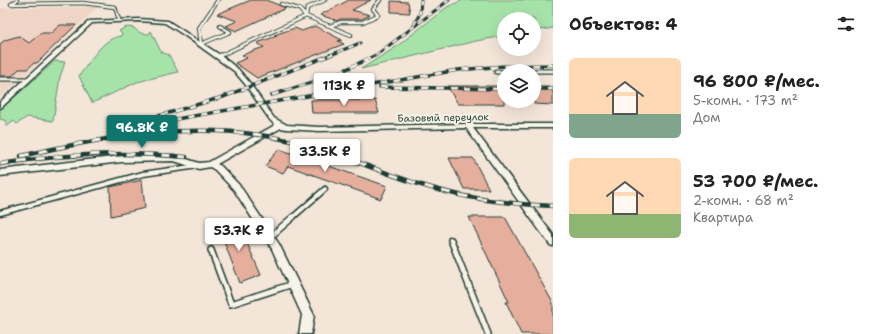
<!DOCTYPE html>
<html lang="ru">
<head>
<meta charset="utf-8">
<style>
  :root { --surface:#fff; --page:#f6f6f6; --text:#222; --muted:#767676; --accent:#0f766e }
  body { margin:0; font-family:"Shantell Sans",sans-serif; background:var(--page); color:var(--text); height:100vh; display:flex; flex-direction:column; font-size:15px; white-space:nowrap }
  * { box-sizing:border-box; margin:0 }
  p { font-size:13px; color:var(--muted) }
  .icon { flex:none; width:22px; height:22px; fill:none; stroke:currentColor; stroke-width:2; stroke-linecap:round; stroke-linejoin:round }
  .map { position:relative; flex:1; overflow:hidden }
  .drawer { display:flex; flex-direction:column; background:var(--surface); width:320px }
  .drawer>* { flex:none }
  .controls { position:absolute; left:497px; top:12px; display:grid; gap:8px }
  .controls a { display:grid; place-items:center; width:44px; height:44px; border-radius:50%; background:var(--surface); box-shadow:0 4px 16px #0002; font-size:20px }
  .price { position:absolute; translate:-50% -34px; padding:0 9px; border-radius:4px; background:#fff; color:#222; font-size:13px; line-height:26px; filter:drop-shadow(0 1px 2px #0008) }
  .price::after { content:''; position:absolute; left:50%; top:24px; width:12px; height:9px; margin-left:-6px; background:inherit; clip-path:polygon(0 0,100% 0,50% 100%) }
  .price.active { background:var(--accent); color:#fff }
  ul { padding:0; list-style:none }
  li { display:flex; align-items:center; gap:12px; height:100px; padding:0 16px }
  li span { display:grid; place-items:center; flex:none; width:112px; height:80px; border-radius:6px; color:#555 }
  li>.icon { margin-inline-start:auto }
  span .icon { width:48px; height:48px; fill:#fffc; stroke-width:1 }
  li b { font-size:17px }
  h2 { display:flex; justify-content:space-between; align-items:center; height:48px; padding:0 16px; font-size:17px }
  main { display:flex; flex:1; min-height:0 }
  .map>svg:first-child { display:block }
  .built { fill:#f0d5c7 }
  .green { fill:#a6e3a9; stroke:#62906e }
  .building { fill:#e6af9d; stroke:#1f3d34 }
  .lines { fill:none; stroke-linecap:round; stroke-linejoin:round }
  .service-far3-casing { stroke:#1f3d34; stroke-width:4.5 }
  .service-far2-casing { stroke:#1f3d34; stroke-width:5.5 }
  .service-far1-casing { stroke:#1f3d34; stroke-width:7 }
  .service-casing { stroke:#1f3d34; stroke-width:8 }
  .minor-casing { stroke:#1f3d34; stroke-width:3 }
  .service-far3 { stroke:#f7f3e8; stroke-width:2.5 }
  .service-far2 { stroke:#f7f3e8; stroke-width:3 }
  .service-far1 { stroke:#f7f3e8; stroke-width:4 }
  .service { stroke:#f7f3e8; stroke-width:5 }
  .minor { fill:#f7f3e8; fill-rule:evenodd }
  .rail-far2-casing { stroke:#1f3d34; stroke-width:3 }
  .rail-far1-casing { stroke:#1f3d34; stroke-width:3.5 }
  .rail-casing { stroke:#1f3d34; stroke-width:4.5 }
  .rail-far2 { stroke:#f7f3e8; stroke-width:2; stroke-dasharray:5.5; stroke-linecap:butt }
  .rail-far1 { stroke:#f7f3e8; stroke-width:2.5; stroke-dasharray:7; stroke-linecap:butt }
  .rail { stroke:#f7f3e8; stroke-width:3; stroke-dasharray:9; stroke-linecap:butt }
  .labels { text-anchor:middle; stroke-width:4; stroke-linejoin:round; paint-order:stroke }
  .far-street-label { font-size:10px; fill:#1f3d34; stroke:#f7f3e8 }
</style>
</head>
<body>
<main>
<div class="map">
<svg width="553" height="334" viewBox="0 0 553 334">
  <rect width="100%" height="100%" fill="#f4e5d9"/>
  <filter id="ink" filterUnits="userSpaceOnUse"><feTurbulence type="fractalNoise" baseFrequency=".025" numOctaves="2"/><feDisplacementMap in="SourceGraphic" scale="8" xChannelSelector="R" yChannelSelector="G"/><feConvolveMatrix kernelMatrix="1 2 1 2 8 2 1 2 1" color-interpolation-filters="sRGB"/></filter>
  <g filter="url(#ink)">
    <path class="built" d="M 98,7 L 0,98 L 0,8 Z"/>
    <path class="green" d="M 463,0 L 553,0 L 553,28 L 534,31 L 534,19 L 504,19 L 504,36 L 476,41 L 361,69 L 396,47 L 447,7 Z
      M 128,27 L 134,28 C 139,33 142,34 149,34 L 151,31 L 161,52 L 169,55 L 178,72 L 137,82 L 92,103 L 79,76 C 90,62 102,38 121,36 L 122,34 L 119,31 L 124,28 Z
      M 55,61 L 65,62 L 60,77 L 53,121 L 27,117 L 17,124 L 14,121 L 6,127 L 7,121 L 0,119 L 0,110 Z"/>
    <path class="building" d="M 251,0 L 266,0 L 286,8 L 236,31 L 226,26 L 237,21 L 217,14 Z
      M 349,0 L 371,0 L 352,10 L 370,15 L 362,19 L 341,19 L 336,21 L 333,20 L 335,20 L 320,15 Z
      M 391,1 L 408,2 L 410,13 L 391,12 Z
      M 60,25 L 76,25 L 37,63 L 34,63 L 27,69 L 19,69 L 12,76 L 0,76 L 0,44 L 5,40 L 19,36 L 29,43 L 41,33 L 51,33 Z
      M 315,26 L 342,40 L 338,41 L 344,44 L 257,78 L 235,63 L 247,58 L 242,55 L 264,47 L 257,43 L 277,36 L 274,35 L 295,28 L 302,31 Z
      M 447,86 L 504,86 L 504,104 L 458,104 Z
      M 534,87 L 553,87 L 553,105 L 534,104 Z
      M 311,100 L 375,100 L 379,113 L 312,113 Z
      M 279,149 L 387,186 L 381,199 L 288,166 L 283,173 L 265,166 Z
      M 449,158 L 473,158 L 489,189 L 464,189 Z
      M 142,180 L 145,208 L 111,216 L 110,187 Z
      M 469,217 L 505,217 L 553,303 L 553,334 L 521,334 L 506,302 L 509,302 Z
      M 237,220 L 261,275 L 240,283 L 218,226 Z"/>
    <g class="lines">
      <defs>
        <path id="service-far3" d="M 17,0 L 11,4 L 83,3 L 115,7 L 119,20
          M 218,0 L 199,28 L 201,44 L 230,32 L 220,26
          M 281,4 L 299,9 L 306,16 L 351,35
          M 330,26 L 341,22 L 363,22 L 378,15 L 373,9 L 380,0
          M 219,56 L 306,16 L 307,8 L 325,0"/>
        <path id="service-far2" d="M 218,56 L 221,55
          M 534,71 L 553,71
          M 496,72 L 504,72
          M 0,79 L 29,79"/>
        <path id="service-far1" d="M 0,213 L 143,174 L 198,166
          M 292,218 L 325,189"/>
        <path id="service" d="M 270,237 L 293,217
          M 451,240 L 488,334
          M 211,250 L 231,304 L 293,284"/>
        <path id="minor" d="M 139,19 L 168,21 L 220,55 L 238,69 L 249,82 L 274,118 L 287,125 L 319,127 L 468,124 L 553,124 L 553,128 L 473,128 L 553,235 L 553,246 L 550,245 L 466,128 L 319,131 L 286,129 L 281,128 L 217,164 L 221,166 L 240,186 L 279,244 L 312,311 L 314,315 L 311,334 L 299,334 L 302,315 L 272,249 L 234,190 L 215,170 L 210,167 L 199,169 L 174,161 L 122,162 L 0,176 L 0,170 L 122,156 L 174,155 L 199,163 L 209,162 L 275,125 L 270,120 L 245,84 L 234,71 L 184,35 L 165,23 L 139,21 L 92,23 L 2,107 L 0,108 L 0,102 L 89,21 Z"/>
      </defs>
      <use href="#service-far3" class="service-far3-casing"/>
      <use href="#service-far2" class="service-far2-casing"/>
      <use href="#service-far1" class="service-far1-casing"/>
      <use href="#service" class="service-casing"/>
      <use href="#minor" class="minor-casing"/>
      <use href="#service-far3" class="service-far3"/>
      <use href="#service-far2" class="service-far2"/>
      <use href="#service-far1" class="service-far1"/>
      <use href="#service" class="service"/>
      <use href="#minor" class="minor"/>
      <defs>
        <path id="rail-far2" d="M 414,25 L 420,13 L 421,0
          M 328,56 L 360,43
          M 375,56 L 449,0"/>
        <path id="rail-far1" d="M 380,87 L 504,89
          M 534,89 L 553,89
          M 272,95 L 332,76 L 376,55
          M 159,122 L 458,70 L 505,66 L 553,65
          M 121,127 L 223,97 L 330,55"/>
        <path id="rail" d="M 116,128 L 124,126
          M 21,156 C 108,136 199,120 287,140 C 335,151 379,172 425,186 C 466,199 510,204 553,206
          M 0,164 C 62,154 123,151 186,157"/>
      </defs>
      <use href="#rail-far2" class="rail-far2-casing"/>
      <use href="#rail-far1" class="rail-far1-casing"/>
      <use href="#rail" class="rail-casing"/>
      <use href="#rail-far2" class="rail-far2"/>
      <use href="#rail-far1" class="rail-far1"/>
      <use href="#rail" class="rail"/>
    </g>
  </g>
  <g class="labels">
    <g class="far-street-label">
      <text transform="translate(443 117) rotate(-1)" y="4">Базовый переулок</text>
    </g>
  </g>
</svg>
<div class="controls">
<a><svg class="icon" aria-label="locate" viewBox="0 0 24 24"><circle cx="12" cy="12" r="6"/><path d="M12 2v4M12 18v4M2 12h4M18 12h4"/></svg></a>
<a><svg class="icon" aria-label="layers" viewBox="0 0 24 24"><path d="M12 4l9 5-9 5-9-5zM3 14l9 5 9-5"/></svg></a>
</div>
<b class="price" style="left:344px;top:107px">113K ₽</b>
<b class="price active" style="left:142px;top:149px">96.8K ₽</b>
<b class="price" style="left:325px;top:173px">33.5K ₽</b>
<b class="price" style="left:239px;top:252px">53.7K ₽</b>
</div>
<section class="drawer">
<h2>Объектов: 4<svg class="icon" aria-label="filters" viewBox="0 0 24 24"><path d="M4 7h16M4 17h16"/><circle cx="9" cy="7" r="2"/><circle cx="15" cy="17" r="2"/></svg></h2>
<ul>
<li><span style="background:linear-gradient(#ffd9b3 70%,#7fa58c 0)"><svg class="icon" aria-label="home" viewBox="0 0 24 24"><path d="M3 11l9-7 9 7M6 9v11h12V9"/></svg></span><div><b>96 800 ₽/мес.</b><p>5-комн. · 173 m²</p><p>Дом</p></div></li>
<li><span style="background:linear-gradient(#ffd9b3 70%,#8fb573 0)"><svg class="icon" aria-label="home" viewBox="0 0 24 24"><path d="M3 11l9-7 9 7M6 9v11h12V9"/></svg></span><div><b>53 700 ₽/мес.</b><p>2-комн. · 68 m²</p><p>Квартира</p></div></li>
</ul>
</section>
</main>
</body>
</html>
